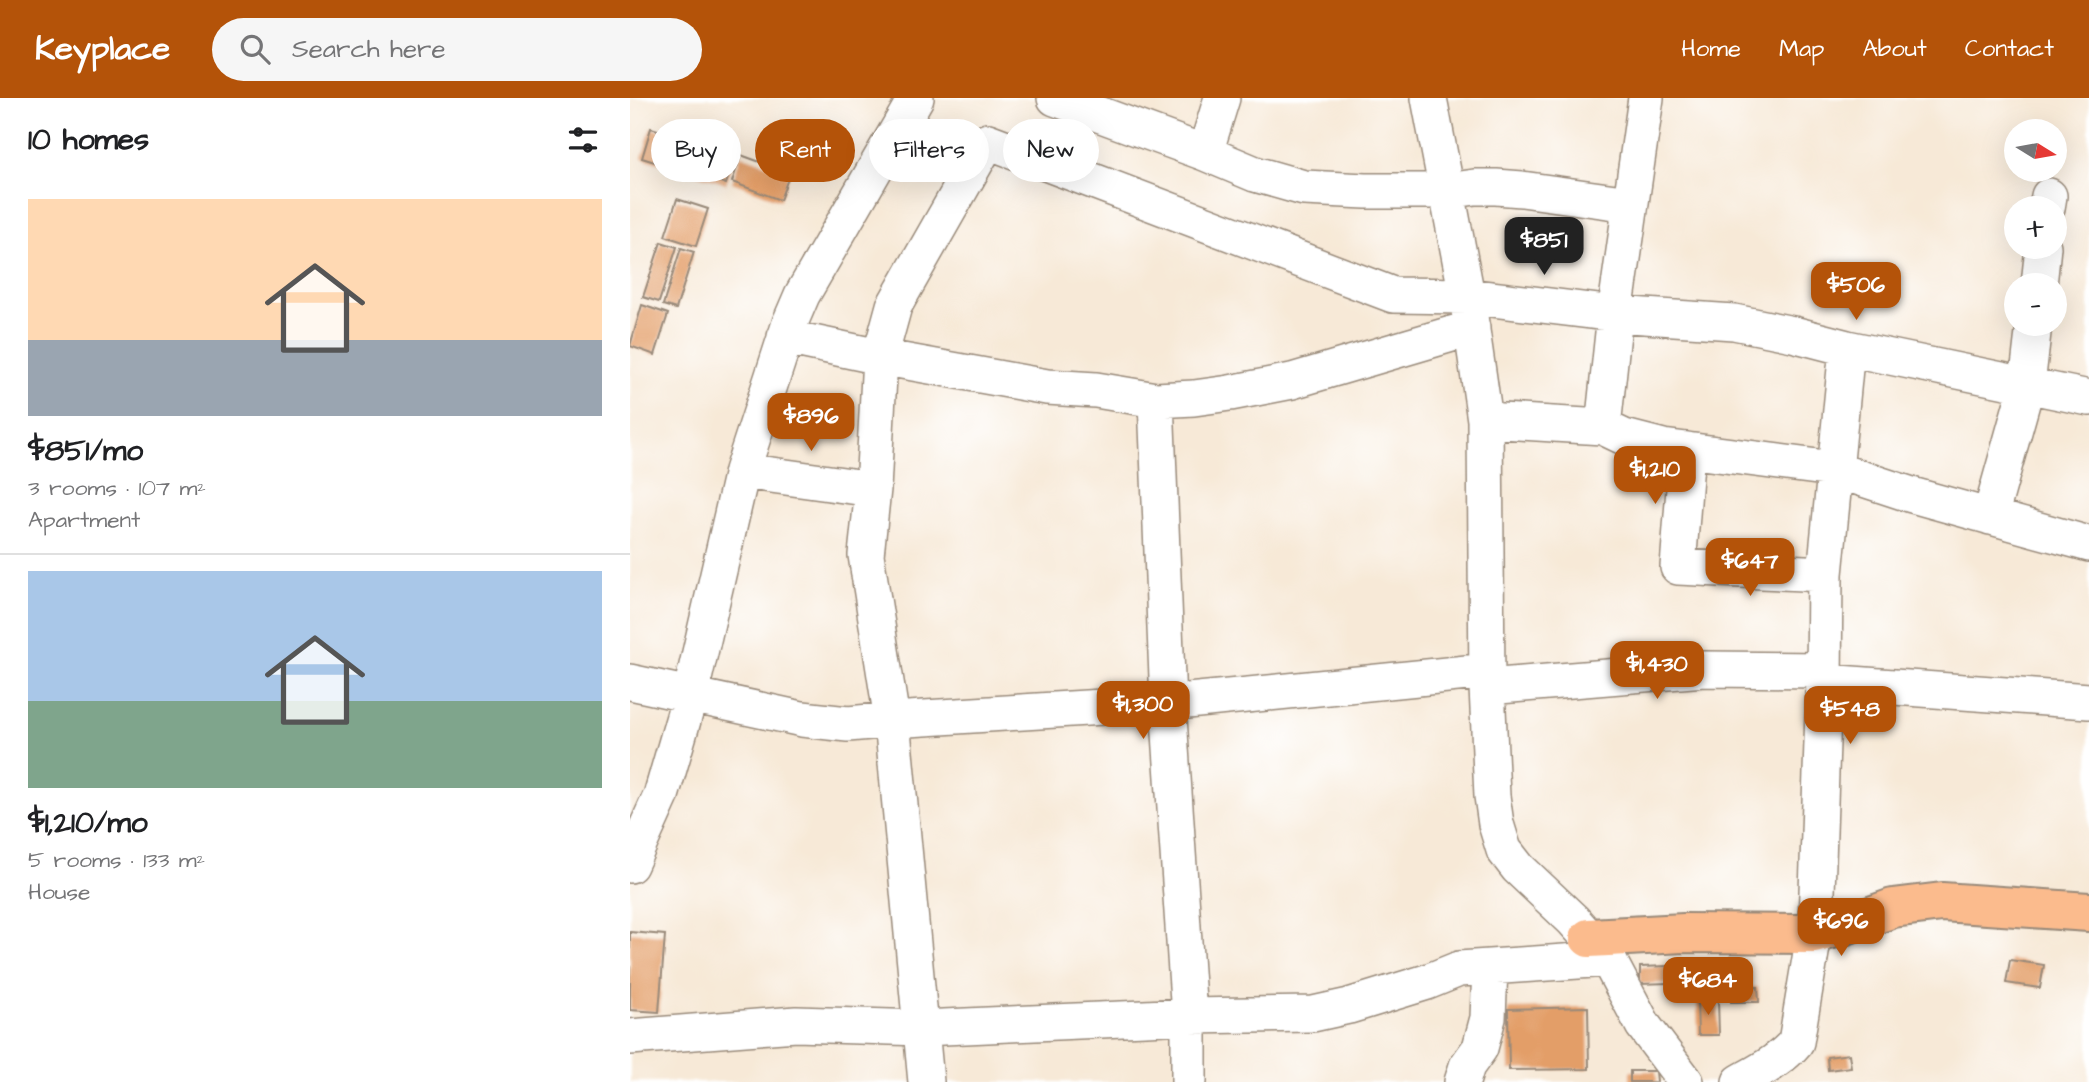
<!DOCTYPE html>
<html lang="en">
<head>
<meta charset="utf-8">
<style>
  :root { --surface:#fff; --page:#f6f6f6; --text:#202124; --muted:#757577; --line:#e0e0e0; --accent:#b45309 }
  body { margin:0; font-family:"Architects Daughter",sans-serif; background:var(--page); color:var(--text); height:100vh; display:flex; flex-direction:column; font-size:26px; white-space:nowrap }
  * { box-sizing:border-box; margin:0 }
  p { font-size:23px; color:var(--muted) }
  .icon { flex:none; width:38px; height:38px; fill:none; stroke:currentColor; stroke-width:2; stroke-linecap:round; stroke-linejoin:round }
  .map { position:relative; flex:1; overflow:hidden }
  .details { display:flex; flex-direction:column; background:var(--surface); width:630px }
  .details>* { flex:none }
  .guide { position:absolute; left:21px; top:21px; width:665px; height:63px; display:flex; gap:14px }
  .needle { width:46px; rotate:101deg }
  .buttons { position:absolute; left:1374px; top:21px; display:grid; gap:14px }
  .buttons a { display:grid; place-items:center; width:63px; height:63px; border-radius:50%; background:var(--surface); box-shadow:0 7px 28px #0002; font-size:35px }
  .price { position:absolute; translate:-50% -60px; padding:0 16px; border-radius:14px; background:var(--accent); color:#fff; font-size:23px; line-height:46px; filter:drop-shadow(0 2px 4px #0008) }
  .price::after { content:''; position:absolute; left:50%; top:42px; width:21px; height:16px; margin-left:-10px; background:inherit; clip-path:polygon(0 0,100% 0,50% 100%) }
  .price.current { background:#222; color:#fff }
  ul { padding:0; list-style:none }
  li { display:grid; align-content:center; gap:14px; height:371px; padding:0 28px }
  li+li { border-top:2px solid var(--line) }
  li span { display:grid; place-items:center; height:217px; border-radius:0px; color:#555 }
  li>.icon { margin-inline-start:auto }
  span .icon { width:126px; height:126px; fill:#fffc; stroke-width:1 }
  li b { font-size:30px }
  h2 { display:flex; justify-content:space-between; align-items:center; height:84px; padding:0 28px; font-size:30px }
  .chip { padding:0 24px; border-radius:32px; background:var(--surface); box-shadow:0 7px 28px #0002; font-size:24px; line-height:63px }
  .chip.current { background:var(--accent); color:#fff }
  header { display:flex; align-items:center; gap:42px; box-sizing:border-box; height:98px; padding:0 35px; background:var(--accent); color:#fff }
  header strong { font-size:33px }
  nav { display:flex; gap:38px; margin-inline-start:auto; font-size:24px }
  .search { width:490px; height:63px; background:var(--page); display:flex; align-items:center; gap:18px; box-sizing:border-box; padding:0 24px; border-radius:38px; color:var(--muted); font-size:26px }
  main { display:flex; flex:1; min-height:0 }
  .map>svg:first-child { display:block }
  .building { fill:#e39e67 }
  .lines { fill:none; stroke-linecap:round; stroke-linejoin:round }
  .minor-casing { stroke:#998a7a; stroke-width:38 }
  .major-casing { stroke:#998a7a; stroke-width:42 }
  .minor { stroke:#fff; stroke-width:35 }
  .major { stroke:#fbbb8d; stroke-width:38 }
</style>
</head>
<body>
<header>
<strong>Keyplace</strong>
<div class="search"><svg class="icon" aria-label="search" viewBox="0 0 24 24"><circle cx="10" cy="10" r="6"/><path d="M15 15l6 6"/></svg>Search here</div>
<nav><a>Home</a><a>Map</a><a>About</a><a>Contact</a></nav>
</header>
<main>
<section class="details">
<h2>10 homes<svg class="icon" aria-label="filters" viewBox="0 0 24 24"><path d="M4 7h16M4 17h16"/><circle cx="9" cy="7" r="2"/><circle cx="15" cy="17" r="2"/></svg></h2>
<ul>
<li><span style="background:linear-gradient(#ffd9b3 65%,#9aa5b1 0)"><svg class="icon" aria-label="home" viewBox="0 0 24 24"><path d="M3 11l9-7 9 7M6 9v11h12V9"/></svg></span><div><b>$851/mo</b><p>3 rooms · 107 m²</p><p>Apartment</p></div></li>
<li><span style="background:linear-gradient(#a9c7e8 60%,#7fa58c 0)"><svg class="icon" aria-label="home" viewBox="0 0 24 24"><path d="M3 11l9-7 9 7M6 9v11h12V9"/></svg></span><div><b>$1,210/mo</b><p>5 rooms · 133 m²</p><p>House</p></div></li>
</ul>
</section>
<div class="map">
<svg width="1459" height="984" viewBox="0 0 1459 984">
  <rect width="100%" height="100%" fill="#fff"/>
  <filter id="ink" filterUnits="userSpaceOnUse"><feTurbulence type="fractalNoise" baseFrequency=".0143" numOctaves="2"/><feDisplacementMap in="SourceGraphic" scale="14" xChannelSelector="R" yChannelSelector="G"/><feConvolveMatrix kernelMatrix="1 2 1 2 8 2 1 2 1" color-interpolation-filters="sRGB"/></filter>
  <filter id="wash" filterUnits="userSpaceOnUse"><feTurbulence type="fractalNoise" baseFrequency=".00686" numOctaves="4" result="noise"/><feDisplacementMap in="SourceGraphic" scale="28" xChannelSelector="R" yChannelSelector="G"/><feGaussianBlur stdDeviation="1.57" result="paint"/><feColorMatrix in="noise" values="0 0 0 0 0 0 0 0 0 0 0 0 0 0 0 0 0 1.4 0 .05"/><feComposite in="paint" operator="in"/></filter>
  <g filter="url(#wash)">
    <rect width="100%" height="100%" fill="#f7e9d7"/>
    <g id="blocks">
      <path class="building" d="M 21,30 L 41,36 L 31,66 L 12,60 Z
        M 70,44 L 106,55 L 96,86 L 60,74 Z
        M 111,57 L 160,75 L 150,102 L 102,84 Z
        M 47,101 L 78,111 L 66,148 L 35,138 Z
        M 31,144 L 47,149 L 29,204 L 13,199 Z
        M 51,150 L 64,154 L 46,211 L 33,207 Z
        M 12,207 L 38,216 L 25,257 L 0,248 Z
        M 0,834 L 35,837 L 29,914 L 0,912 Z
        M 1380,862 L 1414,867 L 1410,890 L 1376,885 Z
        M 1069,867 L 1069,884 L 1010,886 L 1010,869 Z
        M 1128,889 L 1129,904 L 1101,904 L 1101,890 Z
        M 1088,901 L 1089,937 L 1068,937 L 1067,902 Z
        M 958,909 L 959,971 L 879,972 L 878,911 Z
        M 1219,956 L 1221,969 L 1198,972 L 1197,959 Z
        M 1000,973 L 1026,973 L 1027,984 L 1000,984 Z"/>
    </g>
  </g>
  <g filter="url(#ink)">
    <use href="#blocks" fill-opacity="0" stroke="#998a7a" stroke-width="2"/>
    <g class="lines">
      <defs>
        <path id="minor" d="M 425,0 L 575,55 L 625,76 L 674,90 L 736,93 L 817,93 L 845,89 L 866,89 L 892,91 L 1000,106
          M 799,0 L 837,198 L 855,322 L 857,589 L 862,698 L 866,726 L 874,752 L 888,770 L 943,822 L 978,861 L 1013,927 L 1056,984
          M 575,55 L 592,0
          M 1417,110 L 1419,98
          M 1409,187 L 1413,149
          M 155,239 L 250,259 L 417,289 L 466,292 L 526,302 L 564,300 L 600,295 L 662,283 L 842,230
          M 526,302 L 538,605 L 559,918 L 559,984
          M 855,322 L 973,329 L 994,339 L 1033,349 L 1203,371 L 1282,397 L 1459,446
          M 973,329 L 985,216 L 1016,0
          M 1057,352 L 1048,469 L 1195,476
          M 112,373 L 243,391
          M 1360,419 L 1397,287 L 1404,226
          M 0,584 L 172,621 L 218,626 L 262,622 L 538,605 L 857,573
          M 1194,584 L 1459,603
          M 857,589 L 1074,571 L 1194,572
          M 0,767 L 31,698 L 60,598 L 112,373 L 160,225 L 172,197 L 286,0
          M 0,939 L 166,926 L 292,930 L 559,918 L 683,916 L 719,908 L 797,884 L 829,871 L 978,861
          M 296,984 L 262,622 L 236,457 L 243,391 L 250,259 L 264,208 L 358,43 L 763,197 L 837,198 L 985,216 L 1104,224 L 1163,236 L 1217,250 L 1459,300
          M 832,984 L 837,968 L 850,950 L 858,920 L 860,869
          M 1110,984 C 1131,972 1151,962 1166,944 L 1186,825 L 1194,584 L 1195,476 L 1217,250"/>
        <path id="major" d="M 959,840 L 1054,835 L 1184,836 L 1213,828 L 1263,810 L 1312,804 L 1459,814"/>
      </defs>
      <use href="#minor" class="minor-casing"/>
      <use href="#major" class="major-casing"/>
      <use href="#minor" class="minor"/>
      <use href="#major" class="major"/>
    </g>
  </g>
</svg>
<div class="buttons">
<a><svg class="needle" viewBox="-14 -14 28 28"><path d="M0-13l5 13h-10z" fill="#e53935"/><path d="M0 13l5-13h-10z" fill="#757577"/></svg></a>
<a>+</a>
<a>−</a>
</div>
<b class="price current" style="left:914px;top:179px">$851</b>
<b class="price" style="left:1226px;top:224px">$506</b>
<b class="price" style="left:181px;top:355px">$896</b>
<b class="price" style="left:1025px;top:408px">$1,210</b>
<b class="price" style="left:1120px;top:500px">$647</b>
<b class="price" style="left:1027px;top:603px">$1,430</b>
<b class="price" style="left:513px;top:643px">$1,300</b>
<b class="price" style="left:1220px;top:648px">$548</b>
<b class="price" style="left:1211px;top:860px">$696</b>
<b class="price" style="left:1078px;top:919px">$684</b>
<div class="guide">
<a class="chip">Buy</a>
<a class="chip current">Rent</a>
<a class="chip">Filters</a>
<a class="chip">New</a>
</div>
</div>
</main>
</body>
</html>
